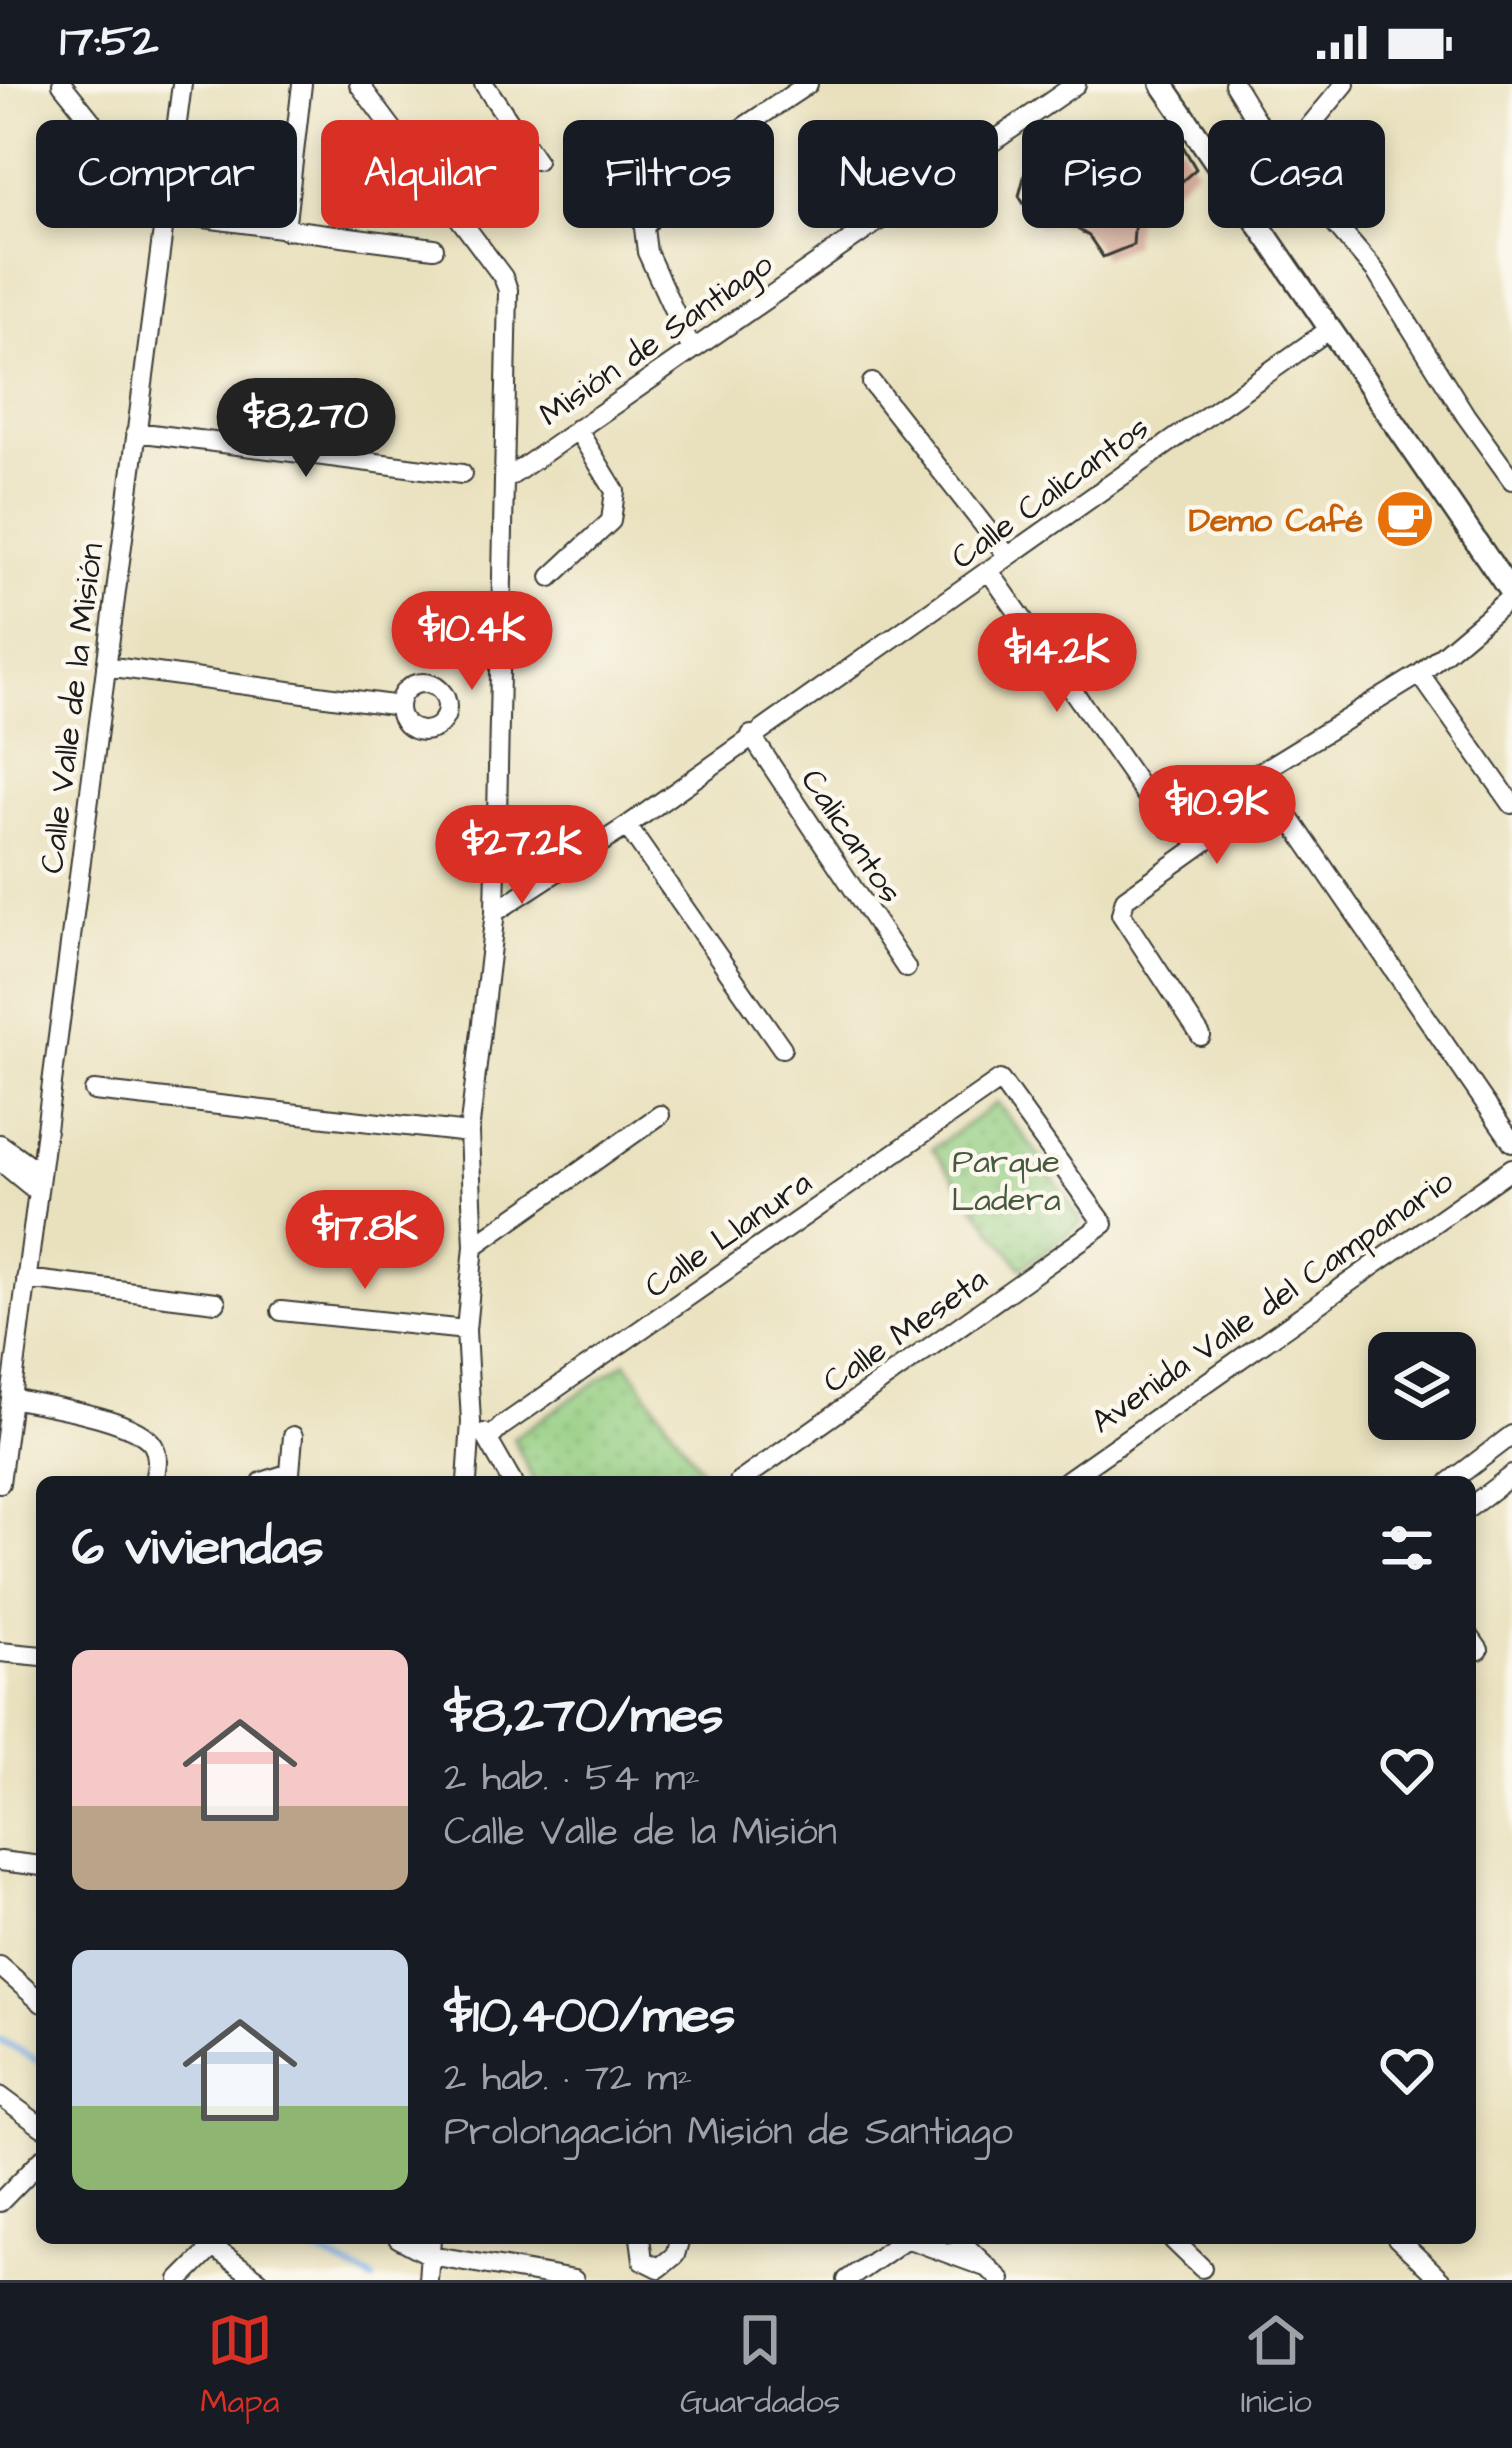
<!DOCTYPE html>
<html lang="es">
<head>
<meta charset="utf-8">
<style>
  :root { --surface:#171b24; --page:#20242c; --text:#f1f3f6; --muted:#9ea1a6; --line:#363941; --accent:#d93025 }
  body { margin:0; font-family:"Architects Daughter",sans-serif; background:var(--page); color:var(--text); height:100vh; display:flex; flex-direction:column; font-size:45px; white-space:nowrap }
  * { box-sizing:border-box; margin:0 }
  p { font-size:39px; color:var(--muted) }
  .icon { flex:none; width:66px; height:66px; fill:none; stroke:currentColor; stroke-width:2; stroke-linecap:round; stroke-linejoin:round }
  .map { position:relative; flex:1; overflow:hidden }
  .panel { position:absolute; left:36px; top:1392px; width:1440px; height:768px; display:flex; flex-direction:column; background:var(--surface); border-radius:18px; box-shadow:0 6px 18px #0003 }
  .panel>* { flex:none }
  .banner { position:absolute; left:36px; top:36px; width:1440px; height:108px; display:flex; gap:24px }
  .controls { position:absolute; left:1368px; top:1248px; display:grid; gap:24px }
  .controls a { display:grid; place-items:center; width:108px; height:108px; border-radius:18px; background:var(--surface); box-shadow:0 6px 18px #0003; font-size:60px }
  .price { position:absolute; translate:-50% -102px; padding:0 27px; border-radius:42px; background:var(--accent); color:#fff; font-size:39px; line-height:78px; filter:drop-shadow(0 3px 6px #0008) }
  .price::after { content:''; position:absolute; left:50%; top:72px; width:36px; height:27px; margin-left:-18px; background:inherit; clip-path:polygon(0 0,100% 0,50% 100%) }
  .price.selected { background:#222; color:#fff }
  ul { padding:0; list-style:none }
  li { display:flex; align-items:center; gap:36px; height:300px; padding:0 36px }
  li span { display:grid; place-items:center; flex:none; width:336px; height:240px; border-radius:18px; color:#555 }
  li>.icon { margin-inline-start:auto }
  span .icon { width:144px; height:144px; fill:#fffc; stroke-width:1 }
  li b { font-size:51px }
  h2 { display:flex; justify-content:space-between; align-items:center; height:144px; padding:0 36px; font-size:51px }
  .pill { padding:0 42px; border-radius:18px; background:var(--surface); box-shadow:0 6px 18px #0003; font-size:42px; line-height:108px }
  .pill.selected { background:var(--accent); color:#fff }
  .status { display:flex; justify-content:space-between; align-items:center; height:84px; padding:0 60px; background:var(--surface); direction:ltr }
  .status svg { height:33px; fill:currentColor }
  .menu { display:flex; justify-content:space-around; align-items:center; height:168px; border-top:3px solid var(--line); background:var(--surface); font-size:33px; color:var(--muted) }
  .menu a { display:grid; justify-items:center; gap:6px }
  .menu .selected { color:var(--accent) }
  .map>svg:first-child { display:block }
  .grass { fill:url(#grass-dots); stroke:#58754f; stroke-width:3 }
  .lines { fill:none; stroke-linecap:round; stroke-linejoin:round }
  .stream { stroke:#7aafe8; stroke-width:6 }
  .building { fill:#cf9e8c }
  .minor-casing { stroke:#3b3a34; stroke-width:22 }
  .tertiary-casing { stroke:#3b3a34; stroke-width:26 }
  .minor { stroke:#fff; stroke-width:18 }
  .tertiary { stroke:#fff; stroke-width:21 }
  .labels { text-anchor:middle; stroke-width:9; stroke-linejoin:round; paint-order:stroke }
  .street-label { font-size:33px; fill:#1c1c1c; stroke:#fbf7ec }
  .food-label { font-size:33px; font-weight:bold; fill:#c56008; stroke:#fbf7ec; text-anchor:end }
  .park-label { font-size:33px; fill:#465a40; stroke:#fbf7ec }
</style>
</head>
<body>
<div class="status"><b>17:52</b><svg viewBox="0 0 49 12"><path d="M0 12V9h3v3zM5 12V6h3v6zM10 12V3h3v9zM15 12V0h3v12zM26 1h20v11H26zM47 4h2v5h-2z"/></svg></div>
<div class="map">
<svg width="1512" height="2196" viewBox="0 0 1512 2196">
  <defs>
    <pattern id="grass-dots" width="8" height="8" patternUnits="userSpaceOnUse" patternTransform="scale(3)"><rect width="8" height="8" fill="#94ce82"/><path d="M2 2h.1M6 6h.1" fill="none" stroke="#7fb070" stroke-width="1.8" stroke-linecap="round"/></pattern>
  </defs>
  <rect width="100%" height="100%" fill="#fbf7ec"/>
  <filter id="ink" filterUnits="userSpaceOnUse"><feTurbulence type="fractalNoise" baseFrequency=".00833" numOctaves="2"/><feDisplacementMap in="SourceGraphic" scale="24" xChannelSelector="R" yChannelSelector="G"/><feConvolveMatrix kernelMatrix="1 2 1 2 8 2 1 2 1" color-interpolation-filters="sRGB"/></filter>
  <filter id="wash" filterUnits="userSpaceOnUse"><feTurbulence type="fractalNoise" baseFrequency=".004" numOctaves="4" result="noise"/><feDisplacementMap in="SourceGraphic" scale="48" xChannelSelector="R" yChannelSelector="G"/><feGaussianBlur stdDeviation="2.7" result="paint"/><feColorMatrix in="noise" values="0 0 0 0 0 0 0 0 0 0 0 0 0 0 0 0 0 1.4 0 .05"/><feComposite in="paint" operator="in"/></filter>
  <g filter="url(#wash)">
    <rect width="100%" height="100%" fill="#e9e1be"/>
    <path class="grass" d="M 997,1019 L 1041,1074 L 1082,1139 L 1022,1184 L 932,1065 Z
      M 626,1278 L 709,1397 L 534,1398 L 513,1354 Z"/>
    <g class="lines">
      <path class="stream" d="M 0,1956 L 42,1979
        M 289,2154 L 373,2196"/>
    </g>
    <g id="blocks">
      <path class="building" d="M 1181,59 L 1196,85 L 1172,106 L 1137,103 L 1133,161 L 1103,173 L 1089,152 L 1069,140 L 1038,143 L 1019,112 L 1027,82 L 1083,68 Z"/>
    </g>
  </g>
  <g filter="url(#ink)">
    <use href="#blocks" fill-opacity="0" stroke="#3b3a34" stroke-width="3"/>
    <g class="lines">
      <defs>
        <path id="minor" d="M 62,0 L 165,129 L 434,164
          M 359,0 L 503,193 L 508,206 L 495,828 L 469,1049 L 474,1162 L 466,1246 L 471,1338 L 467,1398
          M 484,0 L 536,76
          M 1234,0 L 1281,77 L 1376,188 L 1466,332 L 1512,396
          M 1242,123 L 1345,0
          M 285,146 L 302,0
          M 691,264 L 647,168 L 644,144 L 693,77 L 808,0
          M 872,299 L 1007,471
          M 136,348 L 462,390
          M 505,396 L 1076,0
          M 989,487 L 1169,744 L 1420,590 L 1512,512
          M 551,493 L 611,437 L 615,407 L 577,345
          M 106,582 L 399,622
          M 1420,590 L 1512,720
          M399 623a24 24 0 1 1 48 0a24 24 0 1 1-48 0Z
          M 751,651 L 906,884
          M 1258,688 L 1512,1058
          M 627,742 L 782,964
          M 495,828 L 627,742 L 1330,245
          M 1201,952 L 1121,830 L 1125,815 L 1274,709
          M 94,1007 L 469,1049
          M 0,1060 L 40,1089
          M 0,1077 L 38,1108
          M 474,1162 L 660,1031
          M 26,1195 L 216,1218
          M 281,1227 L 466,1246
          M 11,1314 C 43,1321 136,1334 153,1361 C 160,1373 156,1385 154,1398
          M 484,1349 L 512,1398
          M 490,1354 L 502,1342 L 1000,996 L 1104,1140 L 739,1398
          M 262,1398 L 290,1389 L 293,1352
          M 1065,1398 L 1512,1084
          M 1450,1398 L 1512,1351
          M 0,1399 L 182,0
          M 1470,1423 L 1512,1391
          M 1470,1553 L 1479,1566
          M 0,1568 L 42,1572
          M 0,1777 L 42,1782
          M 0,1882 L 42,1919
          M 0,2012 L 42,2043
          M 0,2118 L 42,2075
          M 200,2154 L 259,2196
          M 398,2154 L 430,2171 L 574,2196
          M 640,2154 L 643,2176 L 659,2184 L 675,2171 L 680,2154
          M 906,2154 L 988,2184
          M 957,2154 L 1001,2196
          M 1171,2154 L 1202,2184
          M 1397,2154 L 1441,2196
          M 180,2196 L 213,2163
          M 428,2196 L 431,2154
          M 847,2196 L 905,2155"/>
        <path id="tertiary" d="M 1162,0 L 1512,510"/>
      </defs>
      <use href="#minor" class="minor-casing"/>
      <use href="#tertiary" class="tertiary-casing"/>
      <use href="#minor" class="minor"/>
      <use href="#tertiary" class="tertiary"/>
    </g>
  </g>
  <defs>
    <symbol id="cafe-disc" viewBox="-11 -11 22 22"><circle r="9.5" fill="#e8710a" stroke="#fbf7ec"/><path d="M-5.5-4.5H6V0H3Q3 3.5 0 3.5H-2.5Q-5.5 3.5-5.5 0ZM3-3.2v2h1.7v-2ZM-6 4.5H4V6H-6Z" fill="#fff"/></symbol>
  </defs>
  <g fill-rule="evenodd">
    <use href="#cafe-disc" x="1372" y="402" width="66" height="66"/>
  </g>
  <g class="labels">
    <g class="street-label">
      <text transform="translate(655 254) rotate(-35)" y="12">Misión de Santiago</text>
      <text transform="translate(1049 407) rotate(-36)" y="12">Calle Calicantos</text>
      <text transform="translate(70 624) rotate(-83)" y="12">Calle Valle de la Misión</text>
      <text transform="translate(853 751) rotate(56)" y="12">Calicantos</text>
      <text transform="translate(727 1149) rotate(-35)" y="12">Calle Llanura</text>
      <text transform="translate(1271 1216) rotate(-35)" y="12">Avenida Valle del Campanario</text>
      <text transform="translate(904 1245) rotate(-35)" y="12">Calle Meseta</text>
    </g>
    <g class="food-label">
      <text x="1363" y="447">Demo Café</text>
    </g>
    <g class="park-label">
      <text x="1006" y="1088">Parque<tspan x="1006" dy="38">Ladera</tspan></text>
    </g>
  </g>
</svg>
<div class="controls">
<a><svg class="icon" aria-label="layers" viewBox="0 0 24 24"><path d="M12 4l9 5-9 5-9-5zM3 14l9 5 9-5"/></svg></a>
</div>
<b class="price selected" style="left:306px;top:396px">$8,270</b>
<b class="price" style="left:472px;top:609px">$10.4K</b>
<b class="price" style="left:1057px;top:631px">$14.2K</b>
<b class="price" style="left:1217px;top:783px">$10.9K</b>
<b class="price" style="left:522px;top:823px">$27.2K</b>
<b class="price" style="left:365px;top:1208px">$17.8K</b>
<div class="banner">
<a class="pill">Comprar</a>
<a class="pill selected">Alquilar</a>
<a class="pill">Filtros</a>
<a class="pill">Nuevo</a>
<a class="pill">Piso</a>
<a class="pill">Casa</a>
</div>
<section class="panel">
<h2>6 viviendas<svg class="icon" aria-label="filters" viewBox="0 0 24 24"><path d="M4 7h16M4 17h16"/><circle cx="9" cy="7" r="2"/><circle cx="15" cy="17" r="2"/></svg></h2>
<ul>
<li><span style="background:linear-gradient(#f6c9c9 65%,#b9a48a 0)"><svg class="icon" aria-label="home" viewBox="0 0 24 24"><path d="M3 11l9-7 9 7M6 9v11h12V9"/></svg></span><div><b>$8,270/mes</b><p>2 hab. · 54 m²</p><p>Calle Valle de la Misión</p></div><svg class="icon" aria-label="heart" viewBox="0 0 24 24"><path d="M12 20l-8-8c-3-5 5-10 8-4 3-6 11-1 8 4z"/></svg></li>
<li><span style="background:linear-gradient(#c9d6e8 65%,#8fb573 0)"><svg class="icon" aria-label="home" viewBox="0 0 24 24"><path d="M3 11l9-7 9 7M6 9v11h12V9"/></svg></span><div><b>$10,400/mes</b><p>2 hab. · 72 m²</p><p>Prolongación Misión de Santiago</p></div><svg class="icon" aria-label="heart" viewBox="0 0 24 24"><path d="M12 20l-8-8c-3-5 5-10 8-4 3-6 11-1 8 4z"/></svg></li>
</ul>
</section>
</div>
<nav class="menu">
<a class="selected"><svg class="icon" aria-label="map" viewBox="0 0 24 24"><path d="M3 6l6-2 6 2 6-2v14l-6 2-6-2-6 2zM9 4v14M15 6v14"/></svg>Mapa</a>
<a><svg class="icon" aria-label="saved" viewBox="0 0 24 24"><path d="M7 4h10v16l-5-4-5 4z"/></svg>Guardados</a>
<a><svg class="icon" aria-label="home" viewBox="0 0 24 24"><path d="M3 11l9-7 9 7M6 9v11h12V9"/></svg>Inicio</a>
</nav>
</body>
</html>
